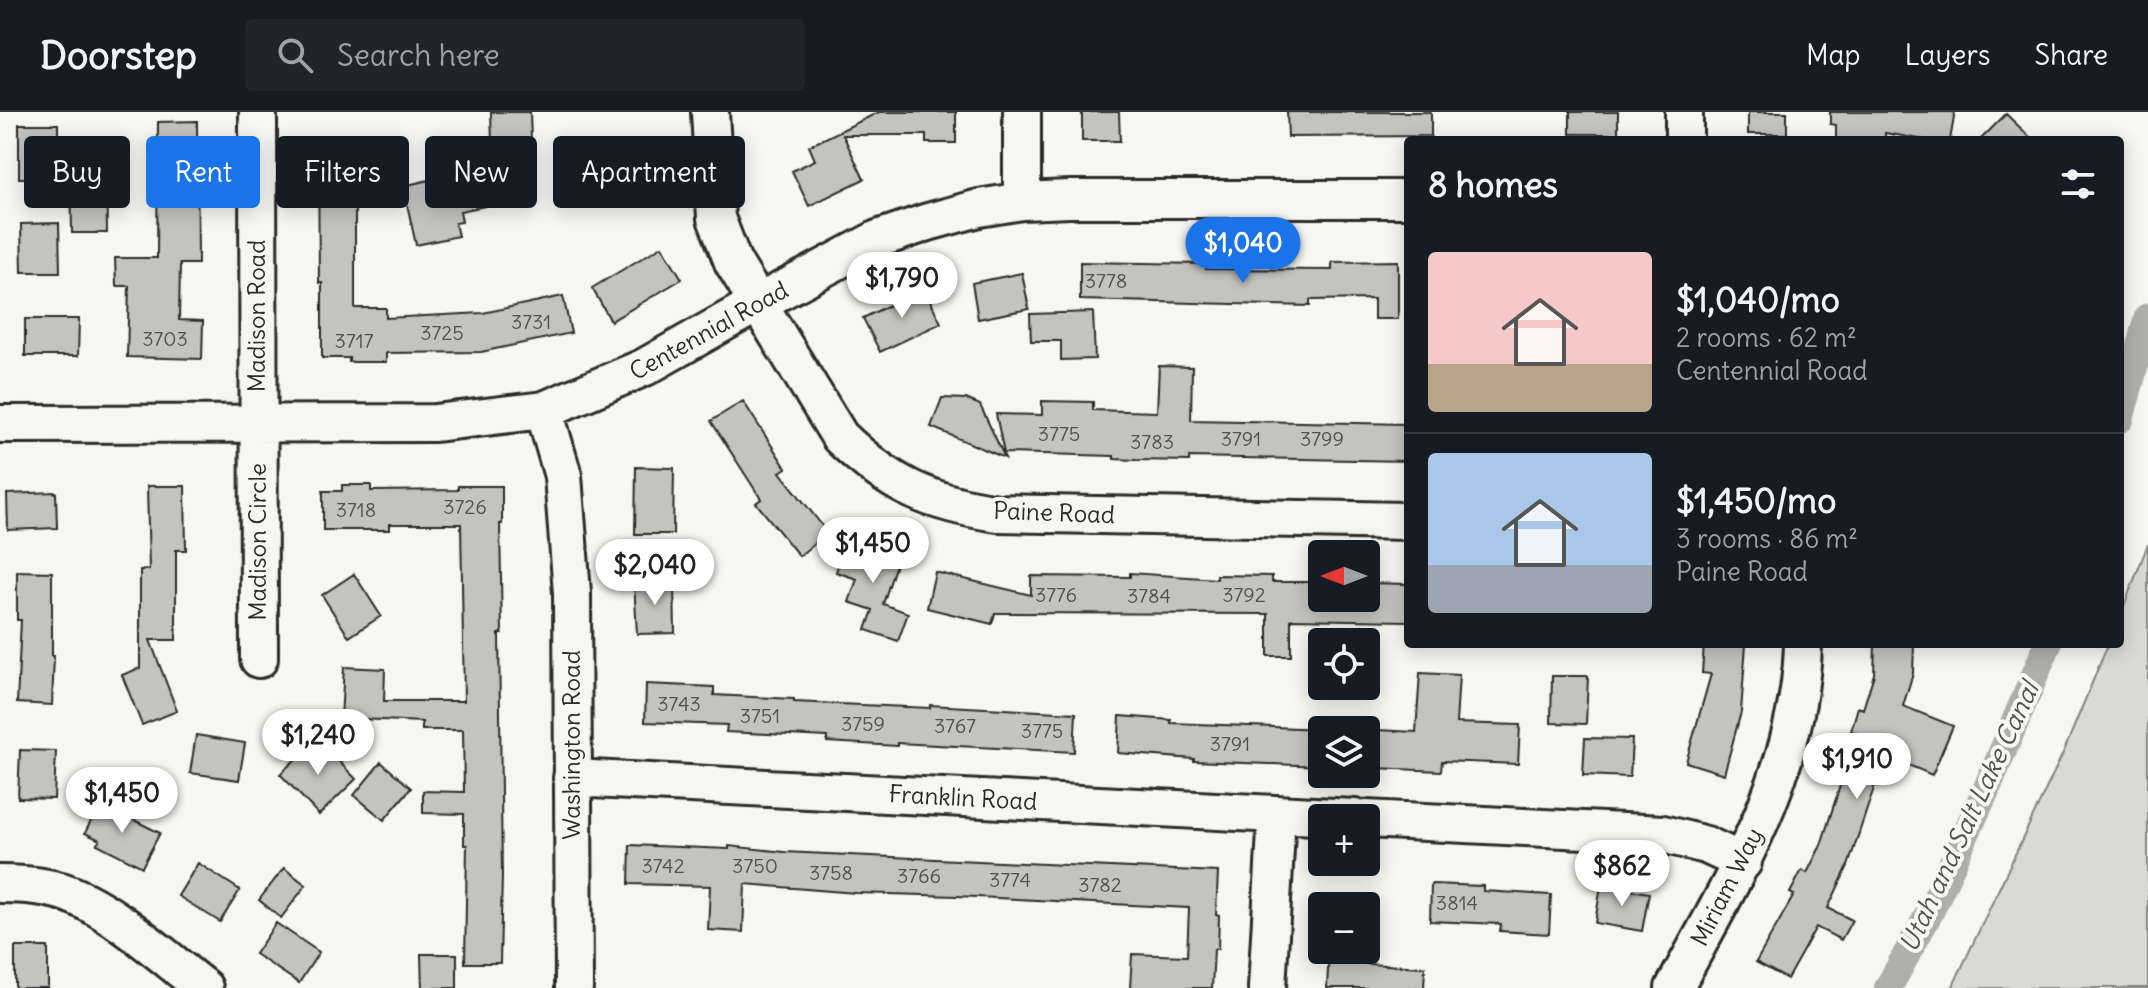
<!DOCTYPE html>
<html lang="en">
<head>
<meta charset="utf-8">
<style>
  :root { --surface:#171b24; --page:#20242c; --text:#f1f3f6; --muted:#9ea1a6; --line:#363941; --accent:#1a73e8 }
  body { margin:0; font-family:Delius,sans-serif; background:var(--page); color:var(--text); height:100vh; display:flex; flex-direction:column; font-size:30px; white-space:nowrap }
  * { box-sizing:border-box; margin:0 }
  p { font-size:26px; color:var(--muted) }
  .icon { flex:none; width:44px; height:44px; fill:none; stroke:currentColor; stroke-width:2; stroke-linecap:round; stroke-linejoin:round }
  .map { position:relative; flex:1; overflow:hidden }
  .side { position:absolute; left:1404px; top:24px; width:720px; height:512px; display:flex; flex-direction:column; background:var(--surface); border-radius:8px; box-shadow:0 4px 20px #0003 }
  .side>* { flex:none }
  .guide { position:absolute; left:24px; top:24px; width:760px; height:72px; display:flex; gap:16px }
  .needle { width:52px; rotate:270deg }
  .fabs { position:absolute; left:1308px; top:428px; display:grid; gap:16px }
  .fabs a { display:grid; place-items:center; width:72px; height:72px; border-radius:8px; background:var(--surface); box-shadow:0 4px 20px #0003; font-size:40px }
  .price { position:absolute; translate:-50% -68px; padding:0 18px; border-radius:28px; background:#fff; color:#222; font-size:26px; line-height:52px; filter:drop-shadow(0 2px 4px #0008) }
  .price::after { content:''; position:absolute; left:50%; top:48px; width:24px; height:18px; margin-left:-12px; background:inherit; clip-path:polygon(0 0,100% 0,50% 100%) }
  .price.active { background:var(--accent); color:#fff }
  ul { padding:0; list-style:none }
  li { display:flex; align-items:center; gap:24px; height:200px; padding:0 24px }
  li+li { border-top:2px solid var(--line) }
  li span { display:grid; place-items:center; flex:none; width:224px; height:160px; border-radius:8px; color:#555 }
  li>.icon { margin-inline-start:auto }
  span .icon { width:96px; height:96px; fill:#fffc; stroke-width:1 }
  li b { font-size:34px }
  h2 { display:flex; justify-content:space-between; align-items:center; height:96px; padding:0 24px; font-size:34px }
  .tag { padding:0 28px; border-radius:8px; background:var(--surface); box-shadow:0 4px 20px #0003; font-size:28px; line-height:72px }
  .tag.active { background:var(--accent); color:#fff }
  header { display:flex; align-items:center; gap:48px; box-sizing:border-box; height:112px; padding:0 40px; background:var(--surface); border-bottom:2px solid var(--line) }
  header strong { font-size:38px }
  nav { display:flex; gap:44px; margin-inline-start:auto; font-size:28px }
  .search { width:560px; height:72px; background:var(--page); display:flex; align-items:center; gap:20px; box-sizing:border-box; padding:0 28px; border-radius:8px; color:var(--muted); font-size:30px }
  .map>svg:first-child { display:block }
  .green { fill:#d9d9d5; stroke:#828280; stroke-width:2 }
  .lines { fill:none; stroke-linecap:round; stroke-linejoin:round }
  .canal { stroke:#aeaeab; stroke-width:28 }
  .building { fill:#c3c3c0; stroke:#2b2b2b; stroke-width:2 }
  .minor-casing { stroke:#2b2b2b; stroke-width:42 }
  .minor { stroke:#f6f6f2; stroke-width:36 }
  .labels { text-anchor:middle; stroke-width:8; stroke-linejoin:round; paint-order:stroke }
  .number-label { font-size:20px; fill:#515150 }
  .street-label { font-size:24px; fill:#2b2b2b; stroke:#f6f6f2 }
  .water-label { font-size:26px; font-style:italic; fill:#525251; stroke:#f6f6f2 }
</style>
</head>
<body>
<header>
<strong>Doorstep</strong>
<div class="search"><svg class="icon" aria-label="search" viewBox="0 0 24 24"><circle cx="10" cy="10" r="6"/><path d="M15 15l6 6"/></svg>Search here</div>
<nav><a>Map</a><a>Layers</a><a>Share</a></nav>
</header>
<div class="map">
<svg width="2148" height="876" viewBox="0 0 2148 876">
  <rect width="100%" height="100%" fill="#f6f6f2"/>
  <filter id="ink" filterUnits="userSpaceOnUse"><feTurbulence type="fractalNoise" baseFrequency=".0125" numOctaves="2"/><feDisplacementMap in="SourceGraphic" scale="16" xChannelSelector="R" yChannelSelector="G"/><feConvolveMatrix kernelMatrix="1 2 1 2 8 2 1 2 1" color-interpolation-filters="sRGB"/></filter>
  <g filter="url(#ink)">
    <path class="green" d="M 2148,432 L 2148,876 L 1952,876 L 2064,639 L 2108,532 L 2120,532 L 2120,504 Z"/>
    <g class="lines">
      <path class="canal" d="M 2120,307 L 2148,205
        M 1888,876 L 1930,800 L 1987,676 L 2048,532"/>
    </g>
    <path class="building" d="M 491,0 L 530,0 L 531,29 L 492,31 Z
      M 879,0 L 956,0 L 956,31 L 926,31 L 926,23 L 843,23 L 864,67 L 809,94 L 792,59 L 815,48 L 809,34 Z
      M 1082,0 L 1119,0 L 1120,29 L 1082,29 Z
      M 1287,0 L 1431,0 L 1431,24 L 1288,25 Z
      M 1570,0 L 1618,0 L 1618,22 L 1570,22 Z
      M 1748,0 L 1787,0 L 1787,22 L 1748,22 Z
      M 1830,0 L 1955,0 L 1950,28 L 1925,28 L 1885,21 L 1885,28 L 1836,28 L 1836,13 L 1830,12 Z
      M 2006,2 L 2033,28 L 1980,28 Z
      M 197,9 L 198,152 L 180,152 L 179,208 L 203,209 L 202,247 L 127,245 L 129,174 L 116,174 L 115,146 L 157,146 L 158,10 Z
      M 19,12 L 58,12 L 58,66 L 19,66 Z
      M 367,38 L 367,42 L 398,41 L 398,76 L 355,77 L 355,196 L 386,196 L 386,206 L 483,201 L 563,184 L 571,221 L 481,240 L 386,241 L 386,250 L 349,250 L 349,246 L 322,246 L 322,171 L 319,171 L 318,39 Z
      M 615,42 L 652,42 L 652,89 L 615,89 Z
      M 71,52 L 106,52 L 107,121 L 72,121 Z
      M 477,57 L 486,94 L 460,99 L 462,110 L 455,111 L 458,124 L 416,133 L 403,74 Z
      M 59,111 L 60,160 L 22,160 L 21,112 Z
      M 662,134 L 682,167 L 611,209 L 592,176 Z
      M 1398,149 L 1398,207 L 1374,207 L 1374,187 L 1310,188 L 1310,194 L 1080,188 L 1080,150 L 1206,152 L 1206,157 L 1332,158 L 1332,150 Z
      M 1022,161 L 1029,197 L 978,207 L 972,171 Z
      M 924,176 L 941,211 L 880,240 L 863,206 Z
      M 1093,200 L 1095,247 L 1061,248 L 1061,229 L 1031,229 L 1030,202 Z
      M 25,207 L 79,207 L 78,244 L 25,244 Z
      M 1159,254 L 1192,255 L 1191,308 L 1408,312 L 1408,349 L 1189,345 L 1189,349 L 1136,348 L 1114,347 L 1114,344 L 1004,341 L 996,302 L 1042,303 L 1042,289 L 1093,290 L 1093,298 L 1157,300 Z
      M 942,286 L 966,287 L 980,293 L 1005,346 L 931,315 Z
      M 743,289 L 786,356 L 780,360 L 828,421 L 799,444 L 756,391 L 761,387 L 711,309 Z
      M 636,355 L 674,356 L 673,422 L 635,422 Z
      M 342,373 L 371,373 L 371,379 L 458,378 L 458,374 L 502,374 L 502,412 L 500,412 L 502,522 L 499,522 L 502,763 L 500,851 L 465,851 L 467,733 L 464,733 L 464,702 L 423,701 L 423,679 L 464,680 L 463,618 L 422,618 L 422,610 L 341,606 L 344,555 L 385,557 L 384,589 L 464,589 L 461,412 L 390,412 L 390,418 L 323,418 L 323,379 L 342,379 Z
      M 147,374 L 185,374 L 186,438 L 176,438 L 176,528 L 150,528 L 177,599 L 142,613 L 122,563 L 140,556 L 140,458 L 149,458 Z
      M 56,380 L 57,416 L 8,418 L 7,382 Z
      M 846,426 L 899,443 L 883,492 L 908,501 L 898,529 L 866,518 L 873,498 L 849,490 L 857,467 L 836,460 Z
      M 17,459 L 52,460 L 52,544 L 54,544 L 52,593 L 17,591 L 21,508 L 17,508 Z
      M 935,460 L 1031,483 L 1031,464 L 1130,465 L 1130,461 L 1217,467 L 1217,463 L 1272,464 L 1272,470 L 1322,470 L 1322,486 L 1366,486 L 1366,471 L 1408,472 L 1408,509 L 1291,507 L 1291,544 L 1268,544 L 1268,502 L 995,501 L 992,512 L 927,496 Z
      M 354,462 L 381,504 L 349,525 L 322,483 Z
      M 674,469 L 675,521 L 637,522 L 634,470 Z
      M 1704,532 L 1746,532 L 1741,600 L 1724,662 L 1686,650 L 1711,562 L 1702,561 Z
      M 1875,532 L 1914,532 L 1913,561 L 1903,594 L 1953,614 L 1932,663 L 1887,644 L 1885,653 L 1882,652 L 1848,754 L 1828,796 L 1852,808 L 1841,828 L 1816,815 L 1787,867 L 1756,850 L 1794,783 L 1790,781 L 1802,758 L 1807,761 L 1821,733 L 1857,621 L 1851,619 L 1858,595 L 1863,597 L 1874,562 Z
      M 1420,561 L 1459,563 L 1456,611 L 1520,613 L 1518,652 L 1442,649 L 1441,659 L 1375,656 L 1377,618 L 1416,620 Z
      M 1552,564 L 1588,564 L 1586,612 L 1551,611 Z
      M 646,572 L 714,575 L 714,583 L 794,587 L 794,590 L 930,596 L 930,593 L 1076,601 L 1074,640 L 897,631 L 897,634 L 827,630 L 827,625 L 726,620 L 727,613 L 645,610 Z
      M 1120,604 L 1171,608 L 1171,611 L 1322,617 L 1322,654 L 1194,649 L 1194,647 L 1118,641 Z
      M 196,623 L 245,631 L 239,668 L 190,661 Z
      M 1585,626 L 1632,627 L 1630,665 L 1583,663 Z
      M 317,627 L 356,667 L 319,703 L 280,662 Z
      M 20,638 L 56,639 L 54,687 L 18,686 Z
      M 381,650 L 411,676 L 384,708 L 354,683 Z
      M 100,691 L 160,721 L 142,755 L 97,732 L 100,728 L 85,721 Z
      M 630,733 L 729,737 L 729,734 L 784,740 L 1218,760 L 1216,803 L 1219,804 L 1218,837 L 1214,837 L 1212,876 L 1130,876 L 1132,842 L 1187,844 L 1189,796 L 957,784 L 856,781 L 745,772 L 743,820 L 708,818 L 710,774 L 629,772 Z
      M 198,751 L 240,778 L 220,810 L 178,784 Z
      M 284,756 L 306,773 L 281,806 L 259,788 Z
      M 1431,772 L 1483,774 L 1483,779 L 1551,783 L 1549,822 L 1500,819 L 1501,812 L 1430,809 Z
      M 1601,773 L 1649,781 L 1642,819 L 1595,811 Z
      M 276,811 L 319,840 L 299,871 L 255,842 Z
      M 15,835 L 48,835 L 48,876 L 15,876 Z
      M 1329,838 L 1366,838 L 1366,852 L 1425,855 L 1424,876 L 1327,876 Z
      M 421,842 L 457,842 L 457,876 L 422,876 Z"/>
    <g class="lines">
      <defs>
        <path id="minor" d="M 258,0 L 259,547
          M 710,0 L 716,106 L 733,150 L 840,325 C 891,374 929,391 998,401 L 1408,409
          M 1022,0 L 1022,89
          M 1684,28 L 1684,0
          M 544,298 L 563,364 L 572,481 L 574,876
          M 0,312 L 435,311 L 544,298 L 645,255 L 758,191 L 878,127 L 928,110 L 979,96 L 1022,89 L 1070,87 L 1408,87
          M 572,666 L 1355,706
          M 1366,707 L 1663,722 L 1706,733 L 1743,750
          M 0,772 C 21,772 47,774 67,781 C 113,798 165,846 204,876
          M 1267,876 L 1277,702
          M 1674,876 C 1733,767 1800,659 1803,532"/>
      </defs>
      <use href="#minor" class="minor-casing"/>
      <use href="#minor" class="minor"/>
    </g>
  </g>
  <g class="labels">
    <g class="number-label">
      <text x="1106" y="176">3778</text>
      <text x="531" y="217">3731</text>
      <text x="442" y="228">3725</text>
      <text x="165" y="234">3703</text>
      <text x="354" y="236">3717</text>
      <text x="1059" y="329">3775</text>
      <text x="1241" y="334">3791</text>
      <text x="1322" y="334">3799</text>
      <text x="1152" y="337">3783</text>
      <text x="465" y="402">3726</text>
      <text x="356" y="405">3718</text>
      <text x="1056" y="490">3776</text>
      <text x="1244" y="490">3792</text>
      <text x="1149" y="491">3784</text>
      <text x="679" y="599">3743</text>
      <text x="760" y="611">3751</text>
      <text x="863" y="619">3759</text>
      <text x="955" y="621">3767</text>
      <text x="1042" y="626">3775</text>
      <text x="1230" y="639">3791</text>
      <text x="663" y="761">3742</text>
      <text x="755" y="761">3750</text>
      <text x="831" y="768">3758</text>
      <text x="919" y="771">3766</text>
      <text x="1010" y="775">3774</text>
      <text x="1100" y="780">3782</text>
      <text x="1457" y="798">3814</text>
    </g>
    <g class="street-label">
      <text transform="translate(257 204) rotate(-90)" y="8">Madison Road</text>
      <text transform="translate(709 219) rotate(-29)" y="8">Centennial Road</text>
      <text transform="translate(1054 401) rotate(2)" y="8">Paine Road</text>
      <text transform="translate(258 430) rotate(-90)" y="8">Madison Circle</text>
      <text transform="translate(572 633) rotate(-90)" y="8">Washington Road</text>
      <text transform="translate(963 686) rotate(3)" y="8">Franklin Road</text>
      <text transform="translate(1727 775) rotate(-63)" y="8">Miriam Way</text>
    </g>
    <g class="water-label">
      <text transform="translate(1969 705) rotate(-65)" y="9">Utah and Salt Lake Canal</text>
    </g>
  </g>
</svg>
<div class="fabs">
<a><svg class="needle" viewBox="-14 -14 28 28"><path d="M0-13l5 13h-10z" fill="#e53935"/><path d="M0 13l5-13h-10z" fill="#9ea1a6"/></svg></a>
<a><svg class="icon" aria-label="locate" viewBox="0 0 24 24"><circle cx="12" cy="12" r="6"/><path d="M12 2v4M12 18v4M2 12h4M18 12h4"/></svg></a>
<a><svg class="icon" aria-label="layers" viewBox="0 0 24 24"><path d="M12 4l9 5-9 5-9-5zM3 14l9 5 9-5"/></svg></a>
<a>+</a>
<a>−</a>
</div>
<b class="price active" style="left:1243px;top:173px">$1,040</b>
<b class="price" style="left:902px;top:208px">$1,790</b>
<b class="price" style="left:873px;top:473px">$1,450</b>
<b class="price" style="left:655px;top:495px">$2,040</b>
<b class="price" style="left:318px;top:665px">$1,240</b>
<b class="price" style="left:1857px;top:689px">$1,910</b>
<b class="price" style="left:122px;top:723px">$1,450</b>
<b class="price" style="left:1622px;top:796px">$862</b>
<div class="guide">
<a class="tag">Buy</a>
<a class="tag active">Rent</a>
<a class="tag">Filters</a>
<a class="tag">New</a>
<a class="tag">Apartment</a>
</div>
<section class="side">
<h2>8 homes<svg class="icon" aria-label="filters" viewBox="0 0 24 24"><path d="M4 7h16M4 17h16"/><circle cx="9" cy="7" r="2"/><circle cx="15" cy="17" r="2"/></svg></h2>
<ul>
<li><span style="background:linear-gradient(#f6c9c9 70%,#b9a48a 0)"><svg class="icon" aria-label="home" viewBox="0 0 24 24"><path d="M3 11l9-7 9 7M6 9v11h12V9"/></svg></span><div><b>$1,040/mo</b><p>2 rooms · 62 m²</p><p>Centennial Road</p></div></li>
<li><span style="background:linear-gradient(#a9c7e8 70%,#9aa5b1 0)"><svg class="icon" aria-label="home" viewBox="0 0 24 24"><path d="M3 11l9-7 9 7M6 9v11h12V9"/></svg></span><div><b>$1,450/mo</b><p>3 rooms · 86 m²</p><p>Paine Road</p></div></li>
</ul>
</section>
</div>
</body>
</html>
